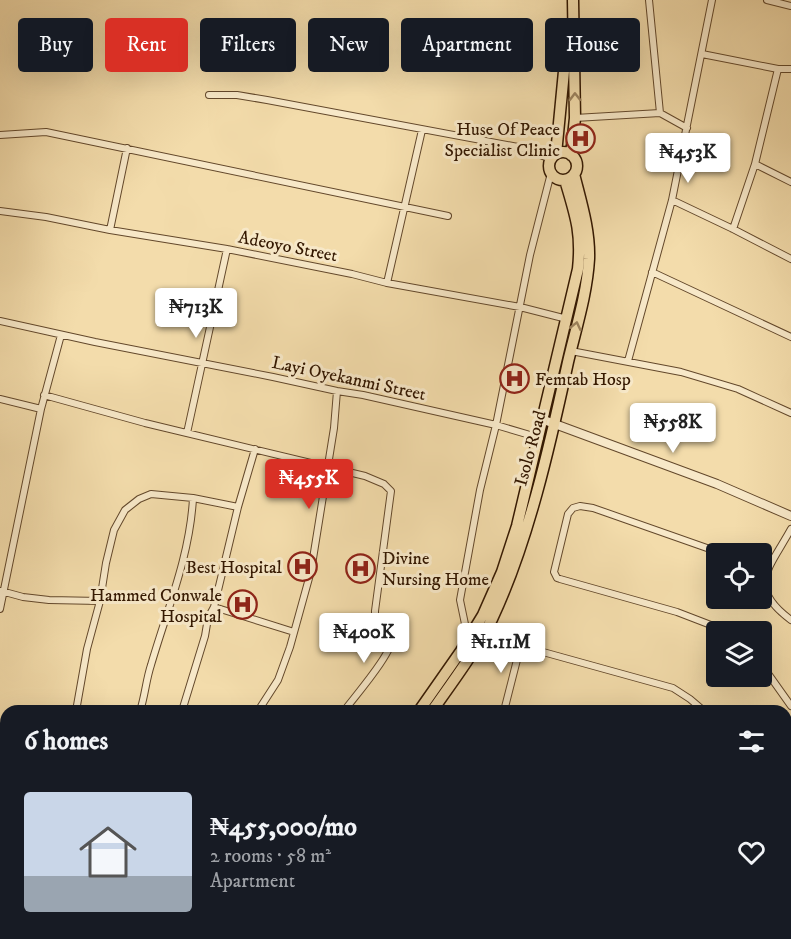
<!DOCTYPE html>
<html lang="en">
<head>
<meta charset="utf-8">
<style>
  :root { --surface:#171b24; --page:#20242c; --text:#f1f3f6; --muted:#9ea1a6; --line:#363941; --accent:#d93025 }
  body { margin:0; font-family:"IM FELL DW Pica",serif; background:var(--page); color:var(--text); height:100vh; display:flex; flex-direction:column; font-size:22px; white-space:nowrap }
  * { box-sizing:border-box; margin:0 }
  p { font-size:20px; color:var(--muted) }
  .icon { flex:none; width:33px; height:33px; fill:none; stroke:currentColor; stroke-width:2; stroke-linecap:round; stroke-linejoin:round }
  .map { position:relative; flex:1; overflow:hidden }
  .details { position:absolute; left:0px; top:705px; width:792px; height:234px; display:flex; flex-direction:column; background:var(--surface); border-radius:18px 18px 0 0; box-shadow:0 6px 24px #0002 }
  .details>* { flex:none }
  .hud { position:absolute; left:18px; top:18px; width:756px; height:54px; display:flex; gap:12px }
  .buttons { position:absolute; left:706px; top:543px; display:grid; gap:12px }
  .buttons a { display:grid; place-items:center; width:66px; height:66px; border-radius:6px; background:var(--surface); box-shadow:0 6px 24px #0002; font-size:30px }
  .price { position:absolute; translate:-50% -51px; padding:0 14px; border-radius:6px; background:#fff; color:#222; font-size:20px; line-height:39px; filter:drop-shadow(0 2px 3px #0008) }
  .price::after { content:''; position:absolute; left:50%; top:36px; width:18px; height:14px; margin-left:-9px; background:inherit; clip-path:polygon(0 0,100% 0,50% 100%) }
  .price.active { background:var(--accent); color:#fff }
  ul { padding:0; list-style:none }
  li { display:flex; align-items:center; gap:18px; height:150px; padding:0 24px }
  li+li { border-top:2px solid var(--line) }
  li span { display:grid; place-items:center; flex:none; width:168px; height:120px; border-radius:6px; color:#555 }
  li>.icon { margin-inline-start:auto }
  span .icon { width:72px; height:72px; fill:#fffc; stroke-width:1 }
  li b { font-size:26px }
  h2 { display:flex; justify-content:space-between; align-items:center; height:72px; padding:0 24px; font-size:26px }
  .tag { padding:0 21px; border-radius:6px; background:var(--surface); box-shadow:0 6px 24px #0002; font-size:21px; line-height:54px }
  .tag.active { background:var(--accent); color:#fff }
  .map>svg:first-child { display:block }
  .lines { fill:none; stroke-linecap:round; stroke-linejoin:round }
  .minor-casing { stroke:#63482b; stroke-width:8 }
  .tertiary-casing { stroke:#63482b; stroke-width:10 }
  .primary-casing { stroke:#331700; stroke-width:13 }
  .minor { stroke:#f7e8c8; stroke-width:6 }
  .tertiary { stroke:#f7e8c8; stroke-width:8 }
  .primary { stroke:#f3dcab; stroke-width:10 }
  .oneway { stroke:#9d835e }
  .labels { text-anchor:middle; stroke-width:6; stroke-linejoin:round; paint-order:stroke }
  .poi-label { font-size:18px; fill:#331700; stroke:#f7e8c8; text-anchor:end }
  .street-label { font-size:18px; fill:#331700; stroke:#f7e8c8 }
</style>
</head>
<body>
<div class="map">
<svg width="791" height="939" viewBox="0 0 791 939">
  <rect width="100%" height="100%" fill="#f3dcab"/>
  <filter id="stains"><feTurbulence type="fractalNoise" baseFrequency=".00333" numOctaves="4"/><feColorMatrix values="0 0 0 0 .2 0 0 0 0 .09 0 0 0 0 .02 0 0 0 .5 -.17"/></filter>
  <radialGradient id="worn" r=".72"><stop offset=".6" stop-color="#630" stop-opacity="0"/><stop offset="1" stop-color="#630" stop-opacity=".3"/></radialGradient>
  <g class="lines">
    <defs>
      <path id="minor" d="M 767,0 L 791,6
        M 702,54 L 778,69
        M 791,69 L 778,69 L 755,164 L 791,182
        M 209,95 L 237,95 L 267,100 L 518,147 L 551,159
        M 660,113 L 687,128
        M 575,118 L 660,113 L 649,0
        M 0,135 L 46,132 L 448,216
        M 672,200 L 733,229 L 791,259
        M 0,211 L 46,217 L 110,230 L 227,249 L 352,274 L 387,283 L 520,307 L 567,319
        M 733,229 L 755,164
        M 110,230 L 127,148
        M 652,272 L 791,337
        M 387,283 L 422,130
        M 0,321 L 95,342 L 273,377 L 337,391 L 363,395 L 496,425 L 540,438
        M 571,351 L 681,372 L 738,389 L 791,413
        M 628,361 L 672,200 L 712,0
        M 44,395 L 145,423 L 365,476 L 384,484 L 391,491 L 375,611 L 375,617 L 393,634 C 395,651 355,696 344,711
        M 0,399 L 41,409
        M 187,433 L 227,249
        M 791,529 C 769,569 746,587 791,620
        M 724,554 L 593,508 L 580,506 L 573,508 L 568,514 L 554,572 L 557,578 L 560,579 L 677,612 L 729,632
        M 1,591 L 23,597 L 49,600 L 100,601
        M 214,607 L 294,632
        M 0,609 L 41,409 L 61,335
        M 471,635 L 465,624 L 460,600 L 480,490 L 496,425 L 530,255 L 551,173
        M 762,665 L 791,706
        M 77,709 L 88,711
        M 76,711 L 87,649 L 100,601 L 106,563 L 114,530 L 125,510 L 139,499 L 151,494 L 193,498 L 238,507
        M 140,711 C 145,696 146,680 151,665 C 167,610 190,556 193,498
        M 182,711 L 205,636 L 208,618 L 214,607 L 238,507 L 255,449
        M 258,711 L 278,680 L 290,647 L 311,571 L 334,428 L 337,391
        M 504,711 L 519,652 L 521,648 L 525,647 L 673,688 L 690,699 L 704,711
        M 0,779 L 6,780
        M 786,827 L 791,835
        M 786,857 L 791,854
        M 225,933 L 244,939
        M 690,933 L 694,939
        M 775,933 L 780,939
        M 8,939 L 10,933
        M 91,939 L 92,933
        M 108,939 L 130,933
        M 162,939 L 164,933
        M 310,939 L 310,933
        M 456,939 L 457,933"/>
      <path id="tertiary" d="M 544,420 L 717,484 L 791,516
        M 609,933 L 613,939"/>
      <path id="primary" d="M549 166a14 14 0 1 1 28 0a14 14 0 1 1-28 0Z
        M 556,154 L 568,30
        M 571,155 L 575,118 L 573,0
        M 419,711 L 461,651 L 483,615 L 502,572 L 517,526 L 578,269 C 582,232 575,214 565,180
        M 432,711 C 452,683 477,649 492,619 C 528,543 550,445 568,362 C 576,328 587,294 589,259 C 590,230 581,202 574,174
        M 376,938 L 383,936"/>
    </defs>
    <use href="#minor" class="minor-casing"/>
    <use href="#tertiary" class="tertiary-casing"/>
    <use href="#primary" class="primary-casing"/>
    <use href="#minor" class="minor"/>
    <use href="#tertiary" class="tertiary"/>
    <use href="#primary" class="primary"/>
  </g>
  <defs><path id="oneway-chevron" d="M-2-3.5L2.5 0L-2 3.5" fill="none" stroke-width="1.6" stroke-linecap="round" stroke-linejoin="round" transform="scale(1.5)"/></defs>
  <g class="oneway">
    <use href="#oneway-chevron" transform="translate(575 97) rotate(-91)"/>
    <use href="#oneway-chevron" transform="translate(576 326) rotate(-77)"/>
  </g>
  <defs>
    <symbol id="hospital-ring" viewBox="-11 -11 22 22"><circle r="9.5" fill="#f7e8c8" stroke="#8f2418" stroke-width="1.5"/><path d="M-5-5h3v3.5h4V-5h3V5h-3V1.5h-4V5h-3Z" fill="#8f2418"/></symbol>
  </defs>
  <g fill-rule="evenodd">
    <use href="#hospital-ring" x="564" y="122" width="33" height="33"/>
    <use href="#hospital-ring" x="498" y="362" width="33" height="33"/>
    <use href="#hospital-ring" x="286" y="550" width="33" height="33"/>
    <use href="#hospital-ring" x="344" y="552" width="33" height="33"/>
    <use href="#hospital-ring" x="226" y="588" width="33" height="33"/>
  </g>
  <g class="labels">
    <g class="poi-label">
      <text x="560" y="135">Huse Of Peace<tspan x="560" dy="21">Specialist Clinic</tspan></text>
      <text x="535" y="385" text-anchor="start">Femtab Hosp</text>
      <text x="382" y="564" text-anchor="start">Divine<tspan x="382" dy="21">Nursing Home</tspan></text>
      <text x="282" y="573">Best Hospital</text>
      <text x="222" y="601">Hammed Conwale<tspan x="222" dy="21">Hospital</tspan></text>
    </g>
    <g class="street-label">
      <text transform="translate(288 246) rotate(11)" y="6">Adeoyo Street</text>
      <text transform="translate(349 378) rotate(12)" y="6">Layi Oyekanmi Street</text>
      <text transform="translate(530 448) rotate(-75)" y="6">Isolo Road</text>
    </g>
  </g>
  <rect width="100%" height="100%" filter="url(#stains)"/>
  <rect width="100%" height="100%" fill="url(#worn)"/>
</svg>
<div class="buttons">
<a><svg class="icon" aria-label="locate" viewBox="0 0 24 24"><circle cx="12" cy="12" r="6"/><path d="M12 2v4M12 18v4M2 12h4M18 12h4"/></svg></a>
<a><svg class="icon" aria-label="layers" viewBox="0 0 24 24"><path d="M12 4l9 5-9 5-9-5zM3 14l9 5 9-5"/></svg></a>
</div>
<b class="price" style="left:688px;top:184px">₦453K</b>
<b class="price" style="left:196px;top:339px">₦713K</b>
<b class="price" style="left:673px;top:454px">₦558K</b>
<b class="price active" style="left:309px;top:510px">₦455K</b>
<b class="price" style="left:364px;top:664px">₦400K</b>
<b class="price" style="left:501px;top:674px">₦1.11M</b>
<div class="hud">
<a class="tag">Buy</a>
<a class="tag active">Rent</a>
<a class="tag">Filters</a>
<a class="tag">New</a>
<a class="tag">Apartment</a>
<a class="tag">House</a>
</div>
<section class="details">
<h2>6 homes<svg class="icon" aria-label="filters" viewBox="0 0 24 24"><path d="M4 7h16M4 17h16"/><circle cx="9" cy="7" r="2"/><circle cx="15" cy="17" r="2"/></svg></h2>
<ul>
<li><span style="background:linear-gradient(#c9d6e8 70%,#9aa5b1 0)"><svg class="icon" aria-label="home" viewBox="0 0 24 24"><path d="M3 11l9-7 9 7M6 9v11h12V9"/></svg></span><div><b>₦455,000/mo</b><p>2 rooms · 58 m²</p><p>Apartment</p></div><svg class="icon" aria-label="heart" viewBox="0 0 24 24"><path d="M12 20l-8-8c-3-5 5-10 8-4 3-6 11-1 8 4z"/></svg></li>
</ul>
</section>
</div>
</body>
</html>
